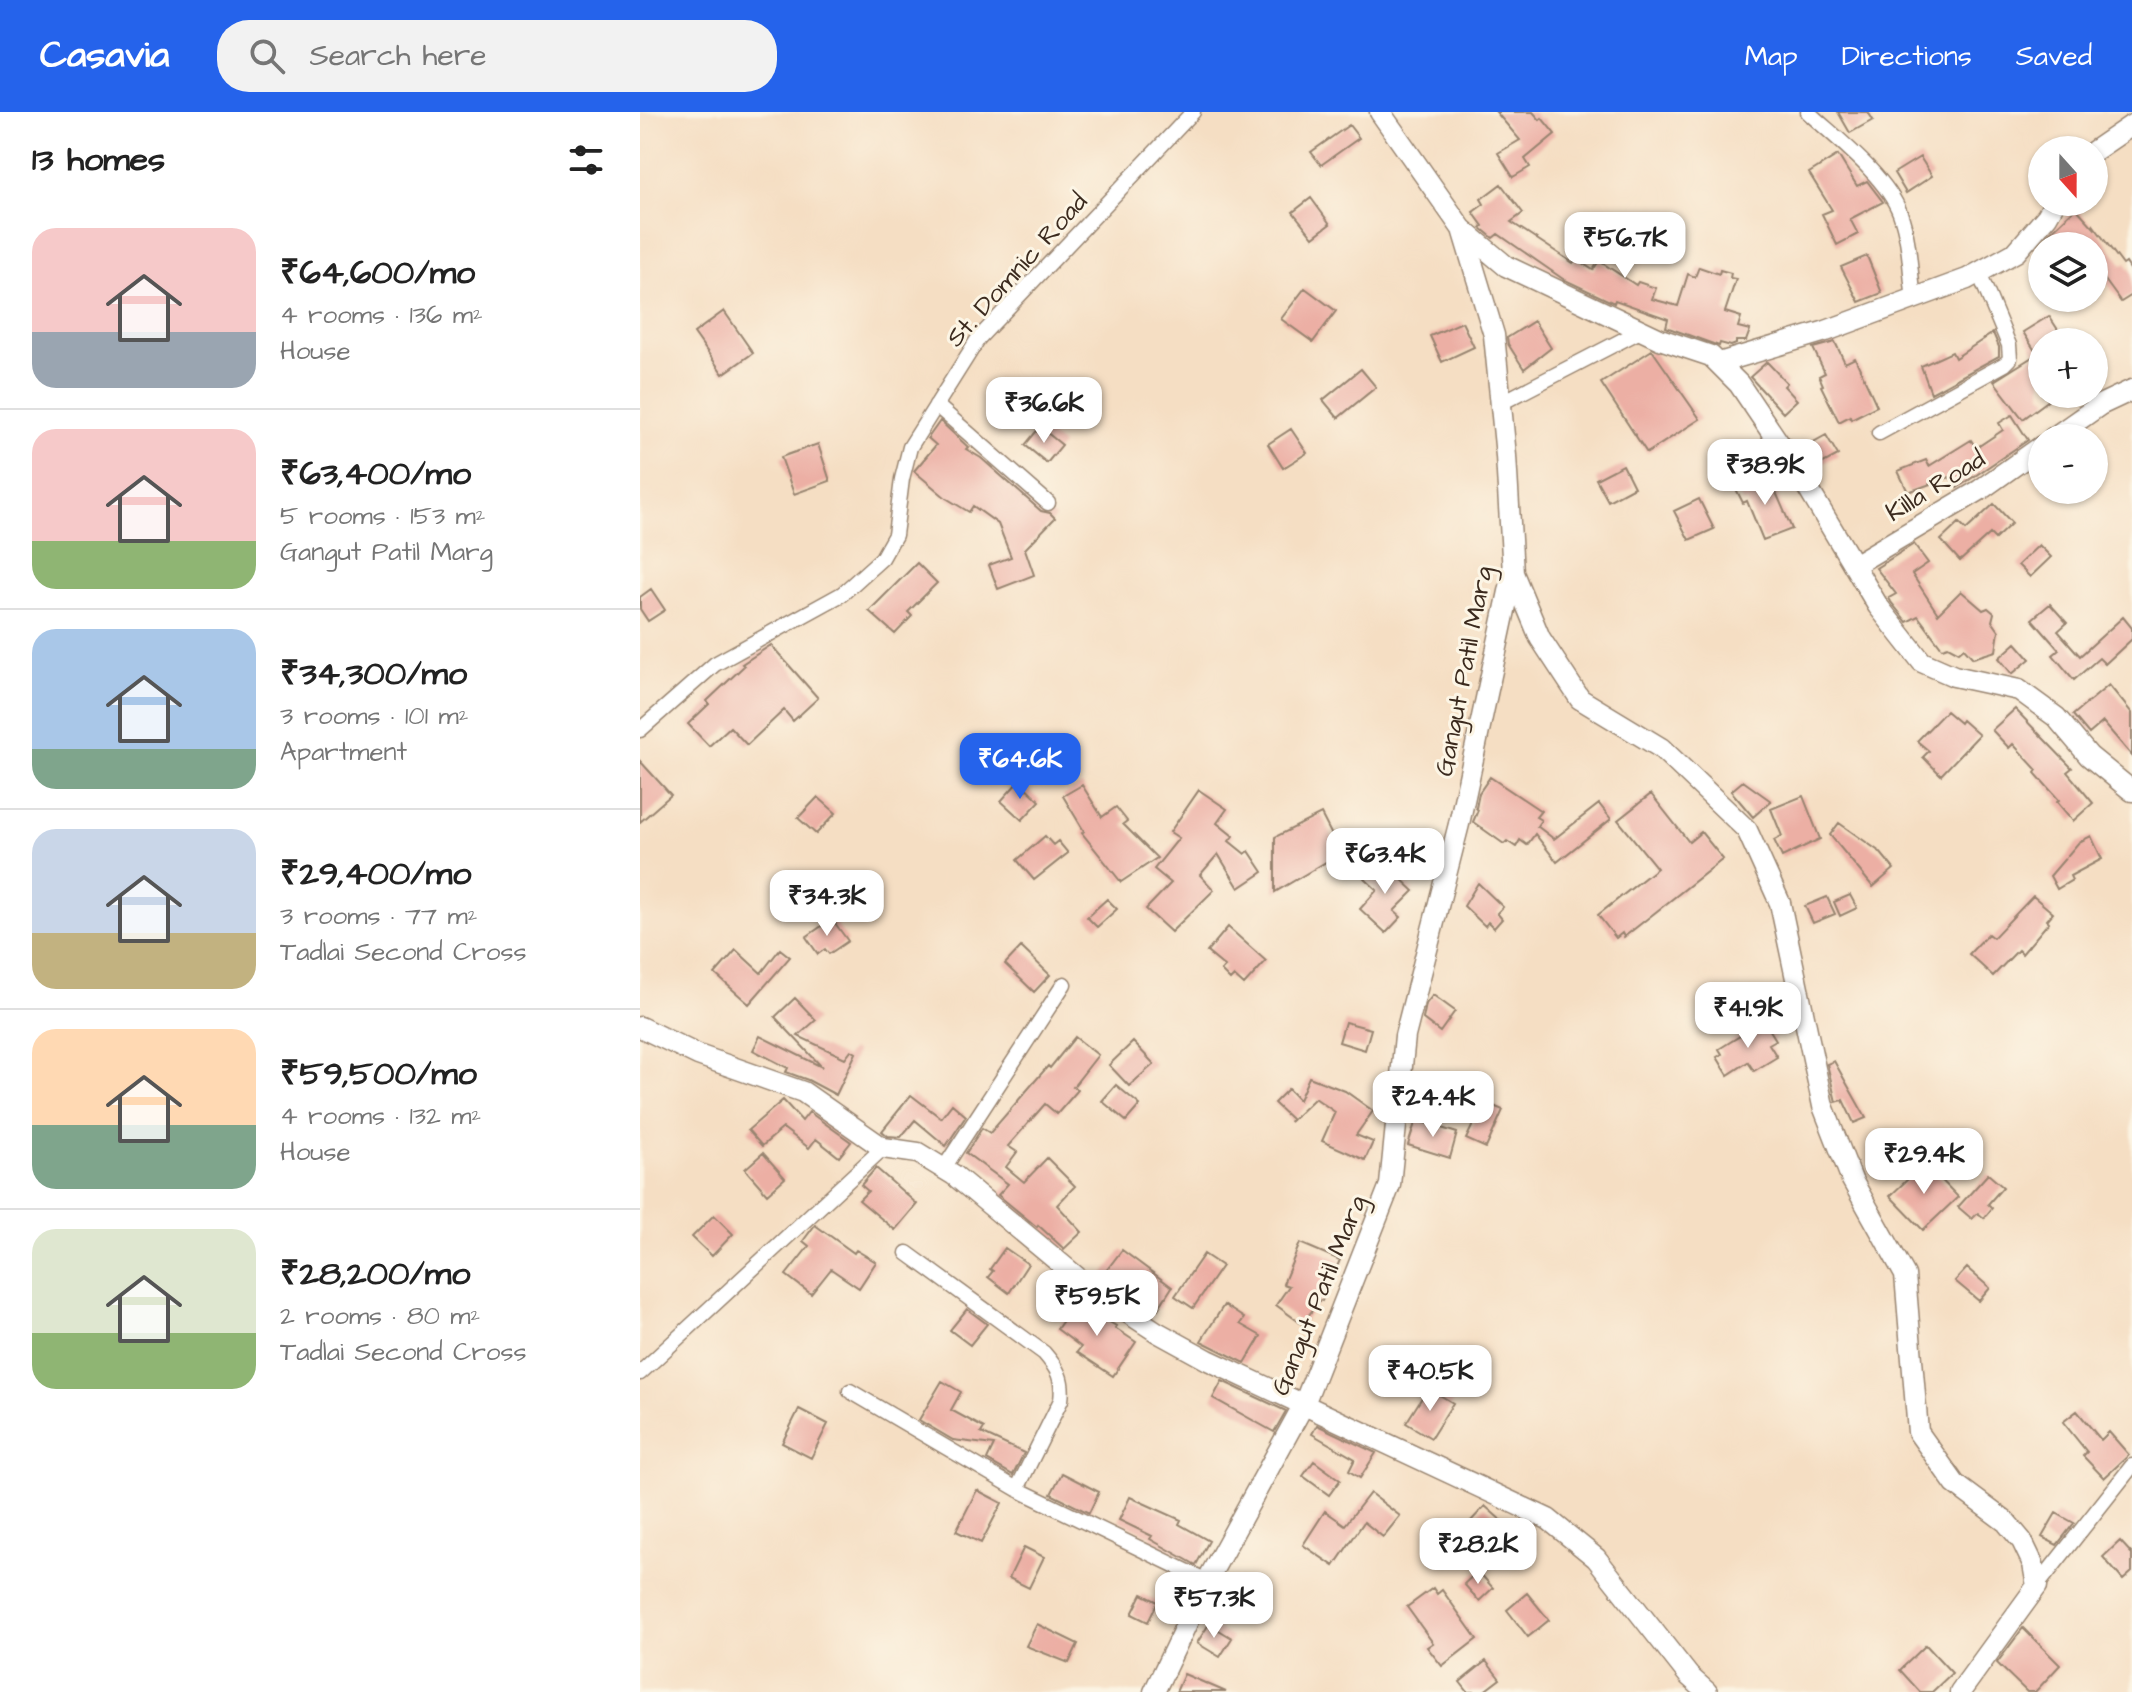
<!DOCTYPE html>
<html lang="en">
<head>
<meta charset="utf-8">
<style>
  :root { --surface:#fff; --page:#f2f2f2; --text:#222; --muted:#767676; --line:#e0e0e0; --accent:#2563eb }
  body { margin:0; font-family:"Architects Daughter",sans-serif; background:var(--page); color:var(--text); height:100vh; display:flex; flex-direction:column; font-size:30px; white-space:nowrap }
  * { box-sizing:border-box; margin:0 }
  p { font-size:26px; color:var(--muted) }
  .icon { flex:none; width:44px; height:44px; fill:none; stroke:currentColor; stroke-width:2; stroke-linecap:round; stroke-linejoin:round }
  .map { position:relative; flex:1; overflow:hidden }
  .side { display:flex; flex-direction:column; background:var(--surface); width:640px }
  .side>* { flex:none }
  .needle { width:52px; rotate:159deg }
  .fabs { position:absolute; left:1388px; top:24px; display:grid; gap:16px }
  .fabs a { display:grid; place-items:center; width:80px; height:80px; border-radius:50%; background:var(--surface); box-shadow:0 2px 6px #0004; font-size:40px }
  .price { position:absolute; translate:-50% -68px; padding:0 18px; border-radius:16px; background:#fff; color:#222; font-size:26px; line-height:52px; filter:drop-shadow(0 2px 4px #0008) }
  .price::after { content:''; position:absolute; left:50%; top:48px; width:24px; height:18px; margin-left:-12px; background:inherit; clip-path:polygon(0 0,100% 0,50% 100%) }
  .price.active { background:var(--accent); color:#fff }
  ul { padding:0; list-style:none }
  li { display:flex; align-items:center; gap:24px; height:200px; padding:0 32px }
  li+li { border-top:2px solid var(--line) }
  li span { display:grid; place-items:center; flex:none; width:224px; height:160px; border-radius:24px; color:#555 }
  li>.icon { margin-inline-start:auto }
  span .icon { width:96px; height:96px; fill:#fffc; stroke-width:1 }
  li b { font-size:34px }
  h2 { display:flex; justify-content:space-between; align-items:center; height:96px; padding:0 32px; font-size:34px }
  header { display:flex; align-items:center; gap:48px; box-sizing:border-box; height:112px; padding:0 40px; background:var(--accent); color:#fff }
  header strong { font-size:38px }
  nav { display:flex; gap:44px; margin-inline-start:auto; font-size:28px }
  .search { width:560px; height:72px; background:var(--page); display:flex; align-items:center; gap:20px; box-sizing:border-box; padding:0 28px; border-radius:32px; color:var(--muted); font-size:30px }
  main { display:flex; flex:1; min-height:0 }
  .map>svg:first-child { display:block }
  .building { fill:#ecafa4 }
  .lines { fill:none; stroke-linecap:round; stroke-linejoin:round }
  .street-casing { stroke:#988470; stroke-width:17 }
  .secondary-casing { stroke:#988470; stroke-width:23 }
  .street { stroke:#fff; stroke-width:14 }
  .secondary { stroke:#fff; stroke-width:20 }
  .labels { text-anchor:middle; stroke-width:6; stroke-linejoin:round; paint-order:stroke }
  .street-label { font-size:26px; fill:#3b2a1e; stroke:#fcf5e5 }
</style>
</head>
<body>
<header>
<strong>Casavia</strong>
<div class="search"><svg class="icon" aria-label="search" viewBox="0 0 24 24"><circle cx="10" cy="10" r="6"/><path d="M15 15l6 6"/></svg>Search here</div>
<nav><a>Map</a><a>Directions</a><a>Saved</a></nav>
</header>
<main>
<section class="side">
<h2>13 homes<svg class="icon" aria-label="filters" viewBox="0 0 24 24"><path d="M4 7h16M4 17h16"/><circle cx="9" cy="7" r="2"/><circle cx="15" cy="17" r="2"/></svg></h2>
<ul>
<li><span style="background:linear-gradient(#f6c9c9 65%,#9aa5b1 0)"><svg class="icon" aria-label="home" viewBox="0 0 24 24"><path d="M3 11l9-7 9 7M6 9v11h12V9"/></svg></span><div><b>₹64,600/mo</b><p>4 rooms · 136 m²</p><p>House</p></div></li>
<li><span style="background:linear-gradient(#f6c9c9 70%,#8fb573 0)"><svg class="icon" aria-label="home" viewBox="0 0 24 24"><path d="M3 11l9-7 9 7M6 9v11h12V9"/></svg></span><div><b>₹63,400/mo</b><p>5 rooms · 153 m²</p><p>Gangut Patil Marg</p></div></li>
<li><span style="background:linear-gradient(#a9c7e8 75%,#7fa58c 0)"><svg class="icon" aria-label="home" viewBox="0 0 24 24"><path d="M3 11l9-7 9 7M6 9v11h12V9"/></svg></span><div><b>₹34,300/mo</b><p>3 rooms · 101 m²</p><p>Apartment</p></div></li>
<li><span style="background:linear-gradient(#c9d6e8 65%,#c2b280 0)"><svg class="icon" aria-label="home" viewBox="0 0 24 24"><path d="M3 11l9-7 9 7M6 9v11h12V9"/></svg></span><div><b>₹29,400/mo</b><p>3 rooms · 77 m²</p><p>Tadlai Second Cross</p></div></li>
<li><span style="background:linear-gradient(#ffd9b3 60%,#7fa58c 0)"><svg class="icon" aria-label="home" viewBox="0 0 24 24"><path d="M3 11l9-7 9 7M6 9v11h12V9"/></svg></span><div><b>₹59,500/mo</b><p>4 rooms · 132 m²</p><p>House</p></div></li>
<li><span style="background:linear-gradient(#dfe7d0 65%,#8fb573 0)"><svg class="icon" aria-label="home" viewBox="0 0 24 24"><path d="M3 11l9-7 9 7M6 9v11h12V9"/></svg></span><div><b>₹28,200/mo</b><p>2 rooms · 80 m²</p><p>Tadlai Second Cross</p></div></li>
</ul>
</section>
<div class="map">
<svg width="1492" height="1580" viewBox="0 0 1492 1580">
  <rect width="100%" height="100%" fill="#fcf5e5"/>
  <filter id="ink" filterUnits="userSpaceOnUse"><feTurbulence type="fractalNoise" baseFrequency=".0125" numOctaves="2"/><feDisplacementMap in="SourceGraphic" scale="16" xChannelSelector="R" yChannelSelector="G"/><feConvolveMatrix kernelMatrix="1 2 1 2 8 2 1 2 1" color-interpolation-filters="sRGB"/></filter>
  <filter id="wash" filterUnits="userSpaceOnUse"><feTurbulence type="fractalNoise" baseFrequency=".006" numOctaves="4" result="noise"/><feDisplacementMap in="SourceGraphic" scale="32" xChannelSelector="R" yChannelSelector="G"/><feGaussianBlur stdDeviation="1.8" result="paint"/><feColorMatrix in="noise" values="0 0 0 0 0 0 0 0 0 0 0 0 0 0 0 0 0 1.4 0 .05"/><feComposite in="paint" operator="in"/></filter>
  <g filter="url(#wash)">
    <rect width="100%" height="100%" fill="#f5dec3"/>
    <g id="blocks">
      <path class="building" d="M 856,0 L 893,0 L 900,8 L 902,6 L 915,22 L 885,47 L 890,55 L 873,65 L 858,41 L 880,28 Z
        M 1198,0 L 1228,0 L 1233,8 L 1210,21 Z
        M 709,13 L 719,26 L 681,53 L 671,40 Z
        M 1198,43 L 1217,74 L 1227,69 L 1243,90 L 1210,107 L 1218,122 L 1197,133 L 1182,102 L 1192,98 L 1169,61 Z
        M 1280,45 L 1292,64 L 1266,81 L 1254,61 Z
        M 861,72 L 883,101 L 871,110 L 933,151 L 936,147 L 953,158 L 959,149 L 996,173 L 998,170 L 1016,176 L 1012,187 L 1038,194 L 1048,162 L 1055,165 L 1059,155 L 1079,162 L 1080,158 L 1091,161 L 1090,166 L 1096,167 L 1085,200 L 1101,205 L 1098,215 L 1110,218 L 1106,229 L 1096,229 L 1096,232 L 1091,234 L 1080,231 L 1079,234 L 1026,215 L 1028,207 L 975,188 L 974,191 L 923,167 L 858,122 L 853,126 L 841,116 L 843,114 L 833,100 L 844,92 L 841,87 Z
        M 671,86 L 690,112 L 673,125 L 653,100 Z
        M 1436,96 L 1454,116 L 1454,114 L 1483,153 L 1486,151 L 1492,160 L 1492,183 L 1481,190 L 1454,153 L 1454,134 L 1416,134 L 1407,123 Z
        M 1227,144 L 1242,181 L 1219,190 L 1201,155 Z
        M 665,176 L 696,199 L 673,230 L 641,207 Z
        M 84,199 L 113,241 L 83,262 L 54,221 Z
        M 1409,204 L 1422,224 L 1412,230 L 1402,230 L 1402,282 L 1409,288 L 1383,307 L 1354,269 L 1397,242 L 1383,220 Z
        M 894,209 L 911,236 L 884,257 L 868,232 L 867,226 Z
        M 822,210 L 834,235 L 802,250 L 790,224 Z
        M 1353,221 L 1359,235 L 1359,244 L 1291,281 L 1281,254 L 1312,240 L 1315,246 Z
        M 1195,230 L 1205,251 L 1215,246 L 1237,294 L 1211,307 L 1210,304 L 1199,310 L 1181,274 L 1183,273 L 1179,264 L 1185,261 L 1173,236 Z
        M 1012,238 L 1060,307 L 1007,341 L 961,271 Z
        M 1127,250 L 1147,271 L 1144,274 L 1157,288 L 1143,301 L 1110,265 Z
        M 721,257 L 736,275 L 698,306 L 683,288 Z
        M 1372,303 L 1388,328 L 1317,376 L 1310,365 L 1268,380 L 1258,359 L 1286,348 L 1289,354 L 1331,328 L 1336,336 L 1363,318 L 1359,311 Z
        M 300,309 L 328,335 L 326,337 L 341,346 L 401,399 L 410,401 L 415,406 L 385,437 L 394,463 L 358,477 L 349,453 L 371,445 L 358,412 L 333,394 L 329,400 L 306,386 L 274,359 L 296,333 L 288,326 Z
        M 400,315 L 422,333 L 407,351 L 385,333 Z
        M 651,317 L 667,341 L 643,356 L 628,332 Z
        M 1186,323 L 1198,343 L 1174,356 L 1163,336 Z
        M 178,332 L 190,369 L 154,382 L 141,345 Z
        M 983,353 L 994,375 L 968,389 L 956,367 Z
        M 1128,362 L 1152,417 L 1123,428 L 1107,389 L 1103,391 L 1096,377 Z
        M 1059,387 L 1074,417 L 1049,428 L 1034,399 Z
        M 1354,392 L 1372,411 L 1355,427 L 1350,422 L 1320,449 L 1301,428 L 1319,411 L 1326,418 Z
        M 1274,432 L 1288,451 L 1272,462 L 1298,502 L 1321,479 L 1343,498 L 1348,496 L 1354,501 L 1352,509 L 1359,519 L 1356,539 L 1333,546 L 1324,536 L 1319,540 L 1308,534 L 1302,536 L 1278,504 L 1267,510 L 1251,490 L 1249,486 L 1256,482 L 1236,456 Z
        M 1399,433 L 1411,445 L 1390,465 L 1378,453 Z
        M 277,451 L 297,471 L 268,500 L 272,504 L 255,522 L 229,499 Z
        M 11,477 L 25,498 L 8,509 L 0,497 L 0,485 Z
        M 1410,492 L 1427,511 L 1418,519 L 1440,544 L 1483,505 L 1492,516 L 1492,527 L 1465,552 L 1459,546 L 1434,568 L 1413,543 L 1419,538 L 1392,507 Z
        M 1376,531 L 1390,547 L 1372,562 L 1359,546 Z
        M 131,533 L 178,586 L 153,609 L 144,598 L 107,633 L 90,615 L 69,634 L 48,612 L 69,592 L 67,589 L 104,554 L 102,552 Z
        M 1469,573 L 1492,601 L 1492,644 L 1463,610 L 1449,622 L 1433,603 Z
        M 1375,597 L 1432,656 L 1427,660 L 1453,691 L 1433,709 L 1417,690 L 1419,688 L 1395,661 L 1397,658 L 1373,632 L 1369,636 L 1352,618 Z
        M 1306,599 L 1320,611 L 1322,608 L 1339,623 L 1301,663 L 1283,645 L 1289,639 L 1277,629 Z
        M 0,649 L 31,683 L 0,710 Z
        M 850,665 L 901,699 L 896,705 L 901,708 L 897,714 L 914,727 L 959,692 L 971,707 L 917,750 L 895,722 L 887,733 L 880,728 L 876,735 L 867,729 L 864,732 L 833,710 L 838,698 L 836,696 L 839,681 Z
        M 379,669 L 400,689 L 382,708 L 361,689 Z
        M 1103,669 L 1131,689 L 1113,705 L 1091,679 Z
        M 442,673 L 462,705 L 476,695 L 487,709 L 483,712 L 517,746 L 481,770 L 442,721 L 444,719 L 423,684 Z
        M 559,678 L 587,697 L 577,711 L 593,724 L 589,729 L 605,742 L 609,739 L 623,760 L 599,776 L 578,742 L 560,763 L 574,778 L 531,820 L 506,797 L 531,771 L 514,757 L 539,726 L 530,720 Z
        M 1011,682 L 1049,730 L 1061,720 L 1083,747 L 984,825 L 982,821 L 976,826 L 958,803 L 1017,756 L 978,708 Z
        M 1163,684 L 1180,727 L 1142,745 L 1134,728 L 1142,724 L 1131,697 Z
        M 178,685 L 196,701 L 176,722 L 158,706 Z
        M 681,702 L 701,741 L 635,780 L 635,725 Z
        M 1199,711 L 1240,740 L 1254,757 L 1233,775 L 1190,723 Z
        M 405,724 L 413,733 L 418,729 L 428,741 L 394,768 L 377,748 Z
        M 1451,724 L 1462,747 L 1430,764 L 1432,768 L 1417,777 L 1410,764 L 1439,730 Z
        M 741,748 L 774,779 L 754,799 L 761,805 L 746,821 L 720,797 L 737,778 L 724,766 Z
        M 838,771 L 863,795 L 857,801 L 862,807 L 854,816 L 848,810 L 845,814 L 824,794 Z
        M 1210,783 L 1217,796 L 1200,804 L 1194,790 Z
        M 1393,784 L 1413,801 L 1407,808 L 1409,810 L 1382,842 L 1378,838 L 1353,864 L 1329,842 L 1348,822 L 1353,826 Z
        M 1187,785 L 1195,802 L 1173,811 L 1165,794 Z
        M 467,787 L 477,797 L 457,815 L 447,805 Z
        M 192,807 L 208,829 L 189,842 L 185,837 L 178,842 L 166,825 Z
        M 588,815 L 626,849 L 604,873 L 594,864 L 590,868 L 581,859 L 585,855 L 567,840 Z
        M 381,835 L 410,863 L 394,880 L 365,852 Z
        M 140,837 L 150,845 L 109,892 L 75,862 L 96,838 L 121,861 Z
        M 793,883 L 815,899 L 800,920 L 783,907 L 786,892 Z
        M 155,886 L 176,908 L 158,924 L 205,946 L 211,938 L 216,941 L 196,983 L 168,968 L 146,960 L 148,956 L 113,938 L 120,924 L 182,955 L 135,905 Z
        M 705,910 L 731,917 L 725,938 L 699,930 Z
        M 1121,911 L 1124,917 L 1128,915 L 1136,928 L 1129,932 L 1137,945 L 1114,959 L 1108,950 L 1088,963 L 1077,945 L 1082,942 L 1079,937 Z
        M 435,925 L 458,943 L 433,975 L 438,978 L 417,1002 L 405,992 L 368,1034 L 377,1040 L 366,1055 L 384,1070 L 407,1046 L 435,1074 L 417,1093 L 442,1120 L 424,1137 L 398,1113 L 397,1115 L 358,1083 L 368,1072 L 326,1041 L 342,1016 L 350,1021 L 408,954 L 410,956 Z
        M 493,930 L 514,952 L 489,974 L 469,953 Z
        M 1194,949 L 1226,1006 L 1214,1011 L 1203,988 L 1196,990 L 1187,952 Z
        M 669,965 L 705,979 L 733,999 L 716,1023 L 733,1030 L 725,1048 L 682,1029 L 695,1000 L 675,986 L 650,1010 L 651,1007 L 634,991 L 648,977 L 659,988 Z
        M 476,973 L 500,993 L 486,1009 L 462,989 Z
        M 271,983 L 301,1006 L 312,992 L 326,1004 L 306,1034 L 275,1008 L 261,1025 L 248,1024 L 242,1019 Z
        M 143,988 L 162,1009 L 169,1000 L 211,1030 L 199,1045 L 176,1027 L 169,1036 L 143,1016 L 122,1034 L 108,1018 Z
        M 844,990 L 863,998 L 846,1036 L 826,1027 Z
        M 776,1008 L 817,1021 L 810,1046 L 768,1033 Z
        M 123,1041 L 145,1066 L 127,1082 L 105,1057 Z
        M 1285,1051 L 1318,1085 L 1283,1118 L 1250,1084 Z
        M 236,1056 L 277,1092 L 255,1118 L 219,1088 L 228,1079 L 221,1073 Z
        M 1348,1062 L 1363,1075 L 1348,1092 L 1352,1096 L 1344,1106 L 1338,1101 L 1332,1107 L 1318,1095 Z
        M 74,1103 L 93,1122 L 72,1144 L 52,1125 Z
        M 175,1113 L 214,1141 L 216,1138 L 236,1150 L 219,1176 L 191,1157 L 171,1182 L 146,1163 L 169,1134 L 163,1129 Z
        M 660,1131 L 700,1148 L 682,1189 L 680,1188 L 662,1212 L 636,1193 L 649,1174 L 643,1172 Z
        M 365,1136 L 388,1152 L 369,1181 L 348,1165 L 353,1159 L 350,1157 Z
        M 482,1138 L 532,1175 L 518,1197 L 495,1182 L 491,1187 L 460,1167 Z
        M 564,1142 L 582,1154 L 553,1196 L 535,1184 Z
        M 1327,1156 L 1350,1176 L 1339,1189 L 1315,1169 Z
        M 436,1190 L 476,1214 L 475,1216 L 496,1230 L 473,1264 L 437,1240 L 441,1235 L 417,1217 Z
        M 584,1193 L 604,1206 L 600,1212 L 621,1224 L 605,1251 L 561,1229 Z
        M 327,1197 L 347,1212 L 330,1233 L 310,1218 Z
        M 302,1269 L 321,1280 L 311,1298 L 344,1316 L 341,1321 L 384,1341 L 373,1363 L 347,1348 L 354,1333 L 313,1328 L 279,1308 Z
        M 582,1269 L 646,1299 L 634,1320 L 573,1286 Z
        M 788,1276 L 813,1291 L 791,1326 L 766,1311 Z
        M 159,1297 L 188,1312 L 171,1346 L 142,1331 Z
        M 1437,1299 L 1461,1328 L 1469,1320 L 1489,1343 L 1464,1366 L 1443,1344 L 1447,1340 L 1423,1310 Z
        M 677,1313 L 736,1341 L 720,1366 L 709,1359 L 715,1347 L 672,1322 Z
        M 674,1349 L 700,1368 L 689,1383 L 663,1364 Z
        M 422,1361 L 459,1380 L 449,1401 L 411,1382 Z
        M 337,1378 L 362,1391 L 341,1431 L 316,1419 Z
        M 730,1381 L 760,1404 L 743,1425 L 724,1410 L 694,1454 L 663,1433 L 685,1399 L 705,1413 Z
        M 490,1385 L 541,1408 L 539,1412 L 569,1429 L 556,1453 L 510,1427 L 512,1424 L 479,1408 Z
        M 845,1394 L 862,1409 L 833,1440 L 816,1425 Z
        M 1416,1401 L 1434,1411 L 1417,1433 L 1402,1425 Z
        M 1480,1429 L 1492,1442 L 1492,1460 L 1483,1468 L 1463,1445 Z
        M 384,1435 L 404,1445 L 389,1476 L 369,1466 Z
        M 838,1459 L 853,1476 L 839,1489 L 824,1472 Z
        M 600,1466 L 623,1484 L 606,1505 L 583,1487 Z
        M 793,1476 L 797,1482 L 802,1478 L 837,1527 L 802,1554 L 787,1535 L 793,1531 L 767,1495 Z
        M 887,1481 L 909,1508 L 888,1525 L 867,1498 Z
        M 502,1482 L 518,1490 L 508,1510 L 492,1502 Z
        M 397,1512 L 438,1532 L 429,1551 L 386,1534 Z
        M 569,1512 L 592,1526 L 580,1545 L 557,1531 Z
        M 1383,1516 L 1420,1553 L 1395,1580 L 1387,1580 L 1357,1551 Z
        M 1286,1533 L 1312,1561 L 1292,1580 L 1280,1580 L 1260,1558 Z
        M 846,1549 L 860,1567 L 843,1580 L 828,1580 L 820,1570 Z
        M 544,1562 L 586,1580 L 536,1580 Z"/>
    </g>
  </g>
  <g filter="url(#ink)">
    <use href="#blocks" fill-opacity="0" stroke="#988470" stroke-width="2"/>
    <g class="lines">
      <defs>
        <path id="street" d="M 1168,0 C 1197,27 1246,64 1260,101 C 1270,128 1270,160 1274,188
          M 861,291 L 1002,218
          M 296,293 L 408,391
          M 1239,321 L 1365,252 L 1370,247 L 1369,233 L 1339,161
          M 0,618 L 75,552 L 202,482 L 242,446 L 255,423 L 262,367 L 270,335 L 338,227 L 553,0
          M 304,1056 L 424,872
          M 267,1141 L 404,1241 C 417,1256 424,1267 421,1288 L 377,1377
          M 0,1261 L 243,1036
          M 210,1279 L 377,1377 L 567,1469
          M 1397,1474 L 1492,1354"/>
        <path id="secondary" d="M 740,0 L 822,117 L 866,154 L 1020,227 L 1071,244 L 1099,272 L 1157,358 L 1238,494 L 1282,550 L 1314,564 L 1379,578 L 1416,605 L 1449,644 L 1492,679
          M 1454,39 L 1492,13
          M 1079,251 L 1186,219 L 1327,167 L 1376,140 L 1407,104 L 1415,90
          M 1413,326 L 1460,293 L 1492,278
          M 1214,453 L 1340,378 L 1402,334
          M 873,461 L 900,526 L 940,587 L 1021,636 L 1107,718 L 1140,791 L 1183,994 L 1212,1068 L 1265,1163 L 1278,1320 L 1315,1372 L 1366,1410 L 1382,1429 L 1393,1452 L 1397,1474 L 1320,1580
          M 0,915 L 58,943 L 163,980 L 243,1036 L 278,1041 L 314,1063 L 450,1176 L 517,1220 L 568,1248 L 908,1407 L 956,1446 L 1049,1564 L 1067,1580
          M 514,1580 L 567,1469 L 664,1292 L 750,1073 L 765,924 L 819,712 L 873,461 L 866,344 L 854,223 L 822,117"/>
      </defs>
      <use href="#street" class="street-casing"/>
      <use href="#secondary" class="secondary-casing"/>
      <use href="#street" class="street"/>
      <use href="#secondary" class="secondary"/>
    </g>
  </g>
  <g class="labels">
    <g class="street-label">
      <text transform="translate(376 157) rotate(-48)" y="9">St. Domnic Road</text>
      <text transform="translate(1295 373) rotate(-32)" y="9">Killa Road</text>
      <text transform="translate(823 559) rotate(-79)" y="9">Gangut Patil Marg</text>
      <text transform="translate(678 1183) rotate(-68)" y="9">Gangut Patil Marg</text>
    </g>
  </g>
</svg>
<div class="fabs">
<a><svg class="needle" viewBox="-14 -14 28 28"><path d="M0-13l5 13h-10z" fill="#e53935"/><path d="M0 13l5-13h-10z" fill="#767676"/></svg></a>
<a><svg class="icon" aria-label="layers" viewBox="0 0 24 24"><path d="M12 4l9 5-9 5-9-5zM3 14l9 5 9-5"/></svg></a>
<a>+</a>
<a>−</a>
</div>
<b class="price" style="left:985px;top:168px">₹56.7K</b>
<b class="price" style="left:404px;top:333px">₹36.6K</b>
<b class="price" style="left:1125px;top:395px">₹38.9K</b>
<b class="price active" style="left:380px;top:689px">₹64.6K</b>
<b class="price" style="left:745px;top:784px">₹63.4K</b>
<b class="price" style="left:187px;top:826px">₹34.3K</b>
<b class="price" style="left:1108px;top:938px">₹41.9K</b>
<b class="price" style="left:793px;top:1027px">₹24.4K</b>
<b class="price" style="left:1284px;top:1084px">₹29.4K</b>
<b class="price" style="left:457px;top:1226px">₹59.5K</b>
<b class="price" style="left:790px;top:1301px">₹40.5K</b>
<b class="price" style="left:838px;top:1474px">₹28.2K</b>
<b class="price" style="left:574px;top:1528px">₹57.3K</b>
</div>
</main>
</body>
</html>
